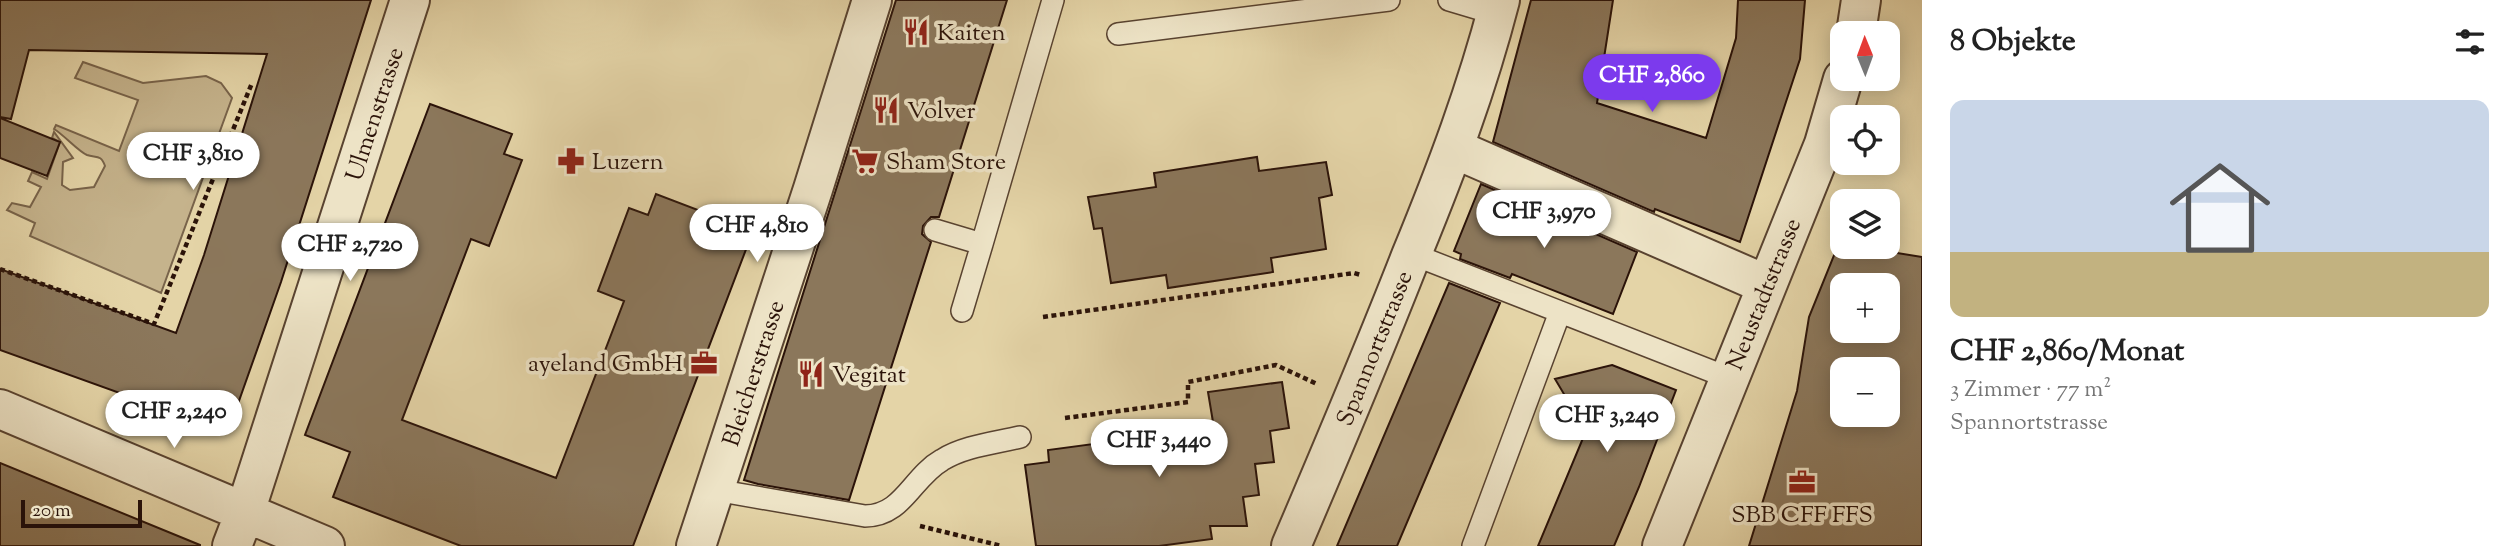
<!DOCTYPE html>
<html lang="de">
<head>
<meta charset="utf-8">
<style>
  :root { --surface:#fff; --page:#f2f2f2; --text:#222; --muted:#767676; --accent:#7c3aed }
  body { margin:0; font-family:"Sorts Mill Goudy",serif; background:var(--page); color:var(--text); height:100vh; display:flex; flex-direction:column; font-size:26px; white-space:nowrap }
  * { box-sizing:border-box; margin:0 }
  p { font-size:23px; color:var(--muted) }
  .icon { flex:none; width:38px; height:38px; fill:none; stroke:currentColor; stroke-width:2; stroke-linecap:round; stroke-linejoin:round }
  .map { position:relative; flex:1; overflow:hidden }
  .side { display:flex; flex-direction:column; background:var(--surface); width:595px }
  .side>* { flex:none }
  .needle { width:46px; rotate:359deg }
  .controls { position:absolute; left:1830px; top:21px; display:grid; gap:14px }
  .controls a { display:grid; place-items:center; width:70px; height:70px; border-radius:14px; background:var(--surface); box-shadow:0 4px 18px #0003; font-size:35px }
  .scale { position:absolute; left:21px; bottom:18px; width:121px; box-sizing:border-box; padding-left:7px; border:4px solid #2b1309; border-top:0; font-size:19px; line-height:24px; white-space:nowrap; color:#2b1309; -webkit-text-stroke:5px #ede3c6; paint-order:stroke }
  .price { position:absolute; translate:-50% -60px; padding:0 16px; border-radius:24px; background:#fff; color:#222; font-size:23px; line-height:46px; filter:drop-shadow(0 2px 4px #0008) }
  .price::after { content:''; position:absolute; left:50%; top:42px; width:21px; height:16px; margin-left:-10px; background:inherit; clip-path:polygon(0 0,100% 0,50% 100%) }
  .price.active { background:var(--accent); color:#fff }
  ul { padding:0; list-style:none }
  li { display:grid; align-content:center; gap:14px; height:371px; padding:0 28px }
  li span { display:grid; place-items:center; height:217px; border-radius:14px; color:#555 }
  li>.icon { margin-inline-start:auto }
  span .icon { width:126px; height:126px; fill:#fffc; stroke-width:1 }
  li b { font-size:30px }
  h2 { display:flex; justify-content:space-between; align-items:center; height:84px; padding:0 28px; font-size:30px }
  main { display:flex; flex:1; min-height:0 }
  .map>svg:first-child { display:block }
  .green { fill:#c5b38c; stroke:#78634a; stroke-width:2 }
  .building { fill:#8b775b; stroke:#2b1309; stroke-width:2; fill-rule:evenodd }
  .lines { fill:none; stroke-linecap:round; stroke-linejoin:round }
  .lane-casing { stroke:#594330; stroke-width:24 }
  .street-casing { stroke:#594330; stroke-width:42 }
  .path { stroke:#2b1309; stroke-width:4.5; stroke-dasharray:5 3.5; stroke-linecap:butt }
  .lane { stroke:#ede3c6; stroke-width:21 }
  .street { stroke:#ede3c6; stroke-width:38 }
  .labels { text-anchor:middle; stroke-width:7; stroke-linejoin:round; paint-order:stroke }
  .poi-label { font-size:24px; fill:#2b1309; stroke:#ede3c6; text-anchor:start }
  .street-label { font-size:24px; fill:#2b1309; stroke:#ede3c6 }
</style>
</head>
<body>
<main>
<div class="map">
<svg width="1922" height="546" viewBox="0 0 1922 546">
  <rect width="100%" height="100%" fill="#e4d4a7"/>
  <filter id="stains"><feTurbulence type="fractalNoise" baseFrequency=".00286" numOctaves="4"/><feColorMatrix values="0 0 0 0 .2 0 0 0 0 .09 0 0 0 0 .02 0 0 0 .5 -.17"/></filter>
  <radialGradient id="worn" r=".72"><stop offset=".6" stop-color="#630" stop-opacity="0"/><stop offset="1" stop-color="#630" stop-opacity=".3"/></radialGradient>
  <path class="green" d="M 83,62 L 143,83 L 206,76 L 221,83 L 232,98 L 161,293 L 30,236 L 35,223 L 7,210 L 12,203 L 30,207 L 41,187 L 28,181 L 32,172 L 47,179 L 60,142 L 52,138 L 54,132 L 73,158 L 63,162 L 62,185 L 70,190 L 94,187 L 105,166 C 101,154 96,158 87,155 C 79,152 64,135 54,129 L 56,125 L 119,151 L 138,100 L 75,78 Z"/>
  <path class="building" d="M 0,0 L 371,0 L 281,282 L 228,432 L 0,350 L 0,269 L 176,333 L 204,255 L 267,54 L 29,50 L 11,119 L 0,117 Z
    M 896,0 L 1007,0 L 939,217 L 931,217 L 923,226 L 922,234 L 931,242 L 849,500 L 758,484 L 744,480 Z
    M 1531,0 L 1613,0 L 1597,103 L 1706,138 L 1736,38 L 1738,0 L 1805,0 L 1800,59 L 1740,242 L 1655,209 L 1654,212 L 1493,142 Z
    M 430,104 L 512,134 L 504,154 L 522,160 L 489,246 L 471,239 L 402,420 L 556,478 L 624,301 L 598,291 L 629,208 L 648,215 L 656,194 L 753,231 L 633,546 L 461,546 L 333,497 L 350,452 L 305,435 Z
    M 0,118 L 60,142 L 47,176 L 0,158 Z
    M 1257,157 L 1259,171 L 1326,162 L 1332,195 L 1319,198 L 1326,249 L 1271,258 L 1273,272 L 1168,288 L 1166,275 L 1111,283 L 1102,228 L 1094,229 L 1088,197 L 1156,187 L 1154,173 Z
    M 1481,184 L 1637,252 L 1613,314 L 1512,274 L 1510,278 L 1460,259 L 1461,254 L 1454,251 Z
    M 1839,243 L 1843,244 L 1843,247 L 1860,247 L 1922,257 L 1922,546 L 1749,546 L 1797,391 L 1809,317 ZM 1843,285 L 1888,285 L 1888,331 L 1843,331 ZM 1843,369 L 1888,369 L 1888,415 L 1843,415 Z
    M 1449,283 L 1500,303 L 1397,546 L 1337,546 Z
    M 1612,365 L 1676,390 L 1639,487 L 1614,546 L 1538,546 L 1586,431 L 1555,379 Z
    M 1282,382 L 1289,428 L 1270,431 L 1274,462 L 1255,464 L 1259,495 L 1243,497 L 1247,526 L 1210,526 L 1212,539 L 1159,546 L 1036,546 L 1025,465 L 1049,462 L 1048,450 L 1214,428 L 1208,392 Z
    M 0,463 L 200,545 L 200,546 L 0,546 Z"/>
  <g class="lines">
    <defs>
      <path id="lane" d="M 1449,0 L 1496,14
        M 1118,34 L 1389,0
        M 935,230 L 982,244 L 1053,0
        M 1412,254 L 1729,378
        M 962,311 L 982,244
        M 715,490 L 865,516 C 903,516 912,477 942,460 C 964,446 995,443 1020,437
        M 1473,546 L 1560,312"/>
      <path id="street" d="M 1856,33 L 1861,0
        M 1455,149 L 1767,285
        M 0,409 L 325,546
        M 232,546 L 245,512 L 410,0
        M 696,546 L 813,189 L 872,0
        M 1291,546 C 1332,450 1373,353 1411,256 C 1446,171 1477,89 1500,0
        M 1662,546 L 1824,144 L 1843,79"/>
    </defs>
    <use href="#lane" class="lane-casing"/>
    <use href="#street" class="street-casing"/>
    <path class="path" d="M 0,269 L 154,324 L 252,83
      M 1043,317 L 1354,273 L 1361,275
      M 1065,418 L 1188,402 L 1188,382 L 1276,365 L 1317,384
      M 920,526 L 1002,546"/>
    <use href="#lane" class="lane"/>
    <use href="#street" class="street"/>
  </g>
  <defs>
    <symbol id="restaurant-bare" viewBox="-9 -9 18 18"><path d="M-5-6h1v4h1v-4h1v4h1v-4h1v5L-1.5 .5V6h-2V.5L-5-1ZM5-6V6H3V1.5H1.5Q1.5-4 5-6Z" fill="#8f2418" stroke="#ede3c6" stroke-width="2.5" paint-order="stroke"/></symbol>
    <symbol id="pharmacy-bare" viewBox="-9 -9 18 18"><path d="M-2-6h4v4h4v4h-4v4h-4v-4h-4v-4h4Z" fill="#8f2418" stroke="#ede3c6" stroke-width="2.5" paint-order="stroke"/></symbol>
    <symbol id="supermarket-bare" viewBox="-9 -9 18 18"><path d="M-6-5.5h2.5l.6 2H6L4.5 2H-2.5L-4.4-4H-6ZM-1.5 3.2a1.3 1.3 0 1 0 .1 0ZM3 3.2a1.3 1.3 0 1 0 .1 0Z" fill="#8f2418" stroke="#ede3c6" stroke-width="2.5" paint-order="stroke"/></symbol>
    <symbol id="office-bare" viewBox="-9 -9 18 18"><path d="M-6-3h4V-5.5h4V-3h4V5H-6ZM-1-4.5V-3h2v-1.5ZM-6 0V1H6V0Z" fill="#8f2418" stroke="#ede3c6" stroke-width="2.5" paint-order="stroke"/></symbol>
  </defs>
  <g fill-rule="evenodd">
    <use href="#restaurant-bare" x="897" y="13" width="38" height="38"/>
    <use href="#restaurant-bare" x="867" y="91" width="38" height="38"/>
    <use href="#pharmacy-bare" x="552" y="142" width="38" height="38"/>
    <use href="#supermarket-bare" x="846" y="142" width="38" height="38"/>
    <use href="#office-bare" x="685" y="344" width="38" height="38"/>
    <use href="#restaurant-bare" x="792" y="355" width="38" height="38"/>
    <use href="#office-bare" x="1783" y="463" width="38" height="38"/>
  </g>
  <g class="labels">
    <g class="poi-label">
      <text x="937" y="40">Kaiten</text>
      <text x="907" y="118">Volver</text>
      <text x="592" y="169">Luzern</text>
      <text x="886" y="169">Sham Store</text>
      <text x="683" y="371" text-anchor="end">ayeland GmbH</text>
      <text x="832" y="382">Vegitat</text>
      <text x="1802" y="522" text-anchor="middle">SBB CFF FFS</text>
    </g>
    <g class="street-label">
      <text transform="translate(374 114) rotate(-72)" y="8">Ulmenstrasse</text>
      <text transform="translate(1763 294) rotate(-68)" y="8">Neustadtstrasse</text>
      <text transform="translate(1374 348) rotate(-68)" y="8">Spannortstrasse</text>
      <text transform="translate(753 373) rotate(-72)" y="8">Bleicherstrasse</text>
    </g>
  </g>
  <rect width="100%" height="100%" filter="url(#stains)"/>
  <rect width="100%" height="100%" fill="url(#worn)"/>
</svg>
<div class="controls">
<a><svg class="needle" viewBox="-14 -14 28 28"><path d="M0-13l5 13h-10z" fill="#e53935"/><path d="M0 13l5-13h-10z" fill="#767676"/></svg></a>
<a><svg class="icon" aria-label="locate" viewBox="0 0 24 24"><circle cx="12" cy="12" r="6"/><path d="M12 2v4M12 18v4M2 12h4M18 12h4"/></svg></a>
<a><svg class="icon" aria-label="layers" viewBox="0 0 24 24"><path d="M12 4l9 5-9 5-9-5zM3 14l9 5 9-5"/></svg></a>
<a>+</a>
<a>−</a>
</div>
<div class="scale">20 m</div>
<b class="price active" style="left:1652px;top:114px">CHF 2,860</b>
<b class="price" style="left:193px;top:192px">CHF 3,810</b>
<b class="price" style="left:1544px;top:250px">CHF 3,970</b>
<b class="price" style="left:757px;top:264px">CHF 4,810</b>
<b class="price" style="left:350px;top:283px">CHF 2,720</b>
<b class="price" style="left:174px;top:450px">CHF 2,240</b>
<b class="price" style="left:1607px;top:454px">CHF 3,240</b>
<b class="price" style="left:1159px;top:479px">CHF 3,440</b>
</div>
<section class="side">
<h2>8 Objekte<svg class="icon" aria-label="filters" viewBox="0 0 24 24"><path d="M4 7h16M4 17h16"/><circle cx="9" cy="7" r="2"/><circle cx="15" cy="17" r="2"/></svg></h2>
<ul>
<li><span style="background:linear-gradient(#c9d6e8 70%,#c2b280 0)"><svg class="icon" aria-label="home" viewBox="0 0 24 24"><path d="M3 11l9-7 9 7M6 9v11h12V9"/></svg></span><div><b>CHF 2,860/Monat</b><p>3 Zimmer · 77 m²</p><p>Spannortstrasse</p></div></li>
</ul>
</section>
</main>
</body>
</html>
